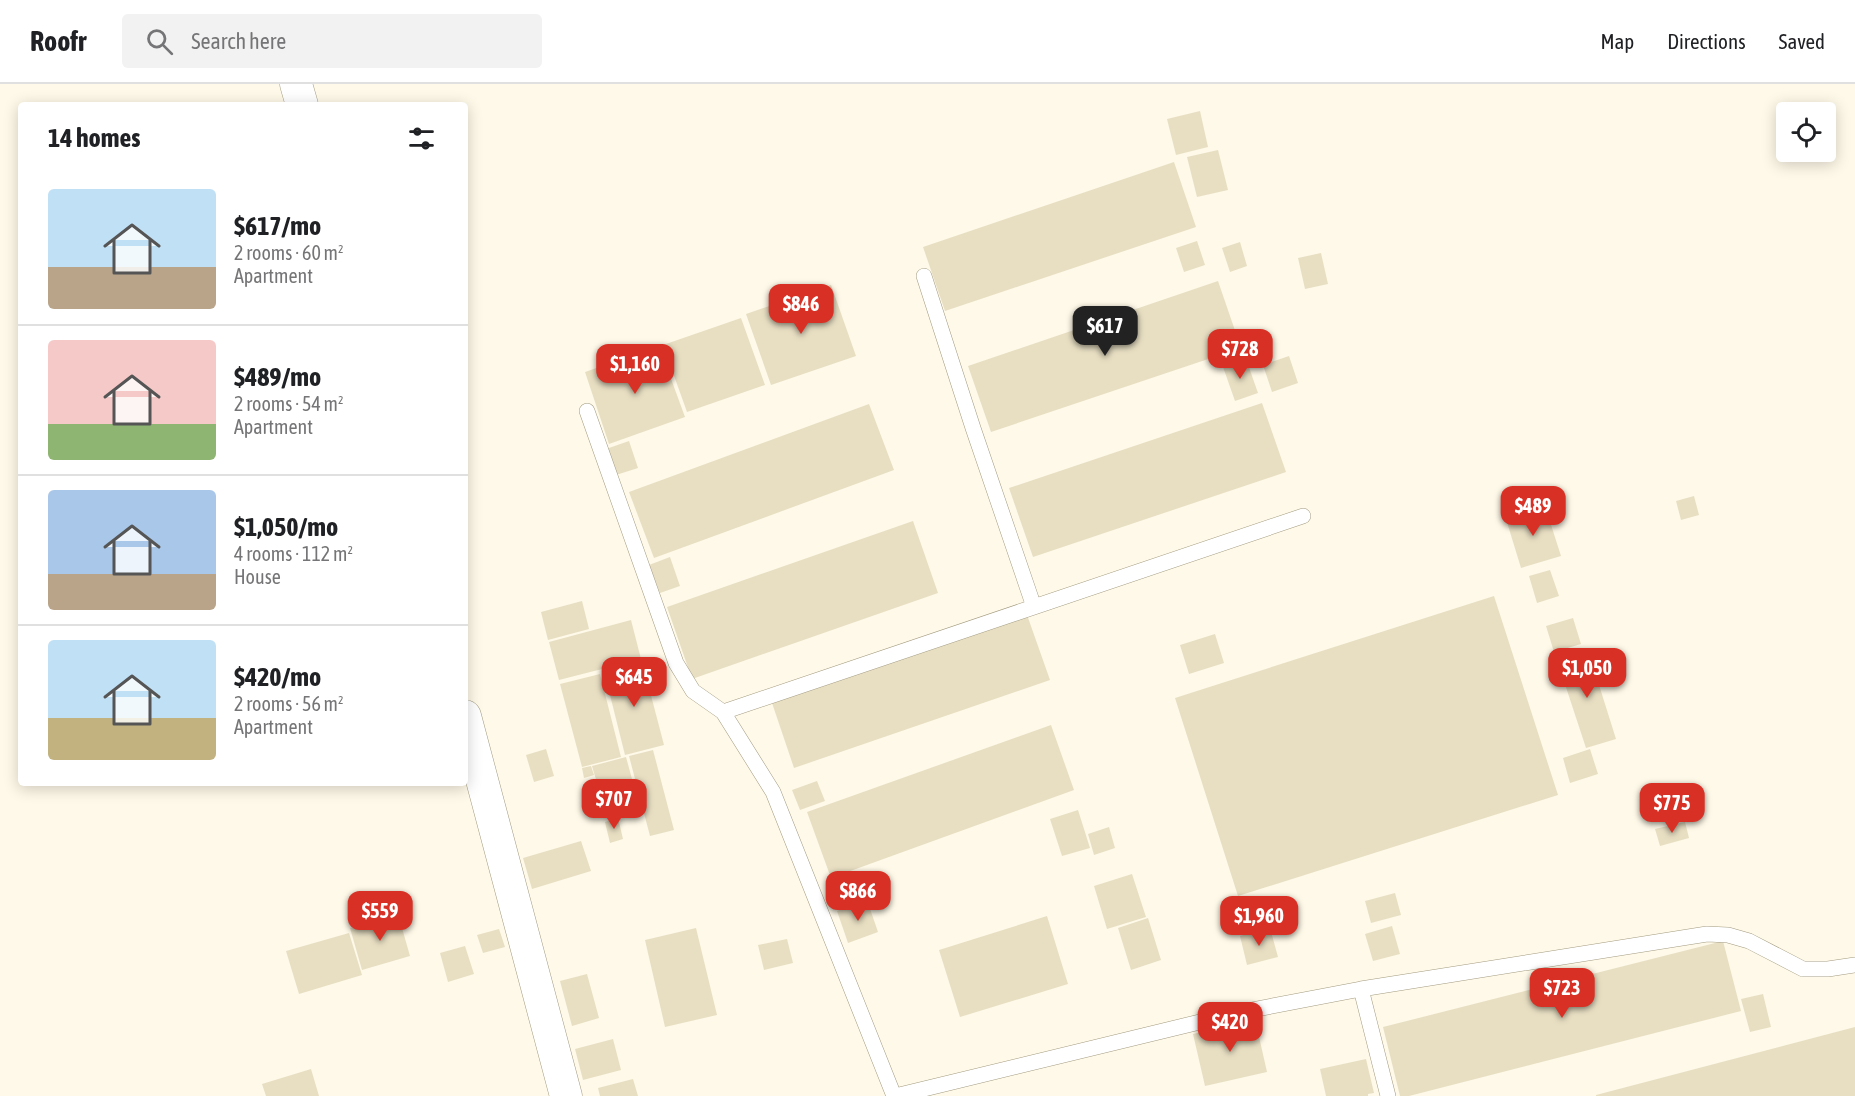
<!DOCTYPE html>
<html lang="en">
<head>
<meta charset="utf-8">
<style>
  :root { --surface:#fff; --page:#f2f2f2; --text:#202124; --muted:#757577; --line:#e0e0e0; --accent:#d93025 }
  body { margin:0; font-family:"Asap Condensed",sans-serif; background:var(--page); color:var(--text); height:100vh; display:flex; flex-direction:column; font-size:22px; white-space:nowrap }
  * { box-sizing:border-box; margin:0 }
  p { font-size:20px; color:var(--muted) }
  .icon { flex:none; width:33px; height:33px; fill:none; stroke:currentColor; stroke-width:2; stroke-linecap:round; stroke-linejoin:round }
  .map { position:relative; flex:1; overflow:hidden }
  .side { position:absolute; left:18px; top:18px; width:450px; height:684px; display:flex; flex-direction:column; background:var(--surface); border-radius:6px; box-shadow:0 3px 15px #0003 }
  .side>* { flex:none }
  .controls { position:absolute; left:1776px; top:18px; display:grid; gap:12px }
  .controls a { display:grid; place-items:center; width:60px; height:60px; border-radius:6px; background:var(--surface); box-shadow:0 3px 15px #0003; font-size:30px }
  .price { position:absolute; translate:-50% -51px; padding:0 14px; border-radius:12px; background:var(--accent); color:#fff; font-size:20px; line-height:39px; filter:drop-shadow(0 2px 3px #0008) }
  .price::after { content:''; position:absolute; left:50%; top:36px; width:18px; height:14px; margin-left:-9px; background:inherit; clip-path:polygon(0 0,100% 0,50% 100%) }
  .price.active { background:#222; color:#fff }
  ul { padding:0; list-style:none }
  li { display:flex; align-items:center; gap:18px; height:150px; padding:0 30px }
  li+li { border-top:2px solid var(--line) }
  li span { display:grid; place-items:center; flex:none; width:168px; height:120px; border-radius:6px; color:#555 }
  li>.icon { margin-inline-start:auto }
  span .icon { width:72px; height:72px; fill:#fffc; stroke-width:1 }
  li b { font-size:26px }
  h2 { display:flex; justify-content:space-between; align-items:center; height:72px; padding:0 30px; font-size:26px }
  header { display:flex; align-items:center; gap:36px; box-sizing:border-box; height:84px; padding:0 30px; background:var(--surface); border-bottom:2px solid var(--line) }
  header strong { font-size:28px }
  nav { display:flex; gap:33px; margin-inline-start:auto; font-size:21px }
  .search { width:420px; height:54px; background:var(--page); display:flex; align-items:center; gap:15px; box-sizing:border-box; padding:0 21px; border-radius:6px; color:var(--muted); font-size:22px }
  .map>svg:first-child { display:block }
  .building { fill:#e8dfc3 }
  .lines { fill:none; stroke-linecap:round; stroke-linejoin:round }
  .service-casing { stroke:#a39b80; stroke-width:16 }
  .minor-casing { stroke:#a39b80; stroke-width:33 }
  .service { stroke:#fff; stroke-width:15 }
  .minor { stroke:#fff; stroke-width:32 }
</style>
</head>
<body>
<header>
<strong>Roofr</strong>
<div class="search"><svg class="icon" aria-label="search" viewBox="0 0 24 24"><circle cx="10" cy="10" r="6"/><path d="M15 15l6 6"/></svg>Search here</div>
<nav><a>Map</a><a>Directions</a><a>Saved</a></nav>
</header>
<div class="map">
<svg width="1855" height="1012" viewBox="0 0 1855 1012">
  <rect width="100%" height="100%" fill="#fef9e8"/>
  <path class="building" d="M 1200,27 L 1208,63 L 1176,71 L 1167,35 Z
    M 1218,66 L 1228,106 L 1197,113 L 1187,73 Z
    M 1174,78 L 1196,143 L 945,227 L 923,163 Z
    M 1197,157 L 1205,181 L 1184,188 L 1176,164 Z
    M 1240,158 L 1247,182 L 1230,188 L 1222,164 Z
    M 1321,169 L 1328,200 L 1305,205 L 1298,174 Z
    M 1218,197 L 1241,264 L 991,348 L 968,282 Z
    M 831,201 L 856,272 L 771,301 L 746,230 Z
    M 741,234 L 765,301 L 687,328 L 663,261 Z
    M 659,262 L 685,333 L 609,360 L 585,288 Z
    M 1289,272 L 1298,299 L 1272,308 L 1263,281 Z
    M 1246,275 L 1258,309 L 1235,317 L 1223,283 Z
    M 1262,319 L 1286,388 L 1033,473 L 1009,404 Z
    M 869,320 L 894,386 L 654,474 L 629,408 Z
    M 629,357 L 638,384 L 616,391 L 606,365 Z
    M 1535,406 L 1540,422 L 1516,430 L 1511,413 Z
    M 1694,412 L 1699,431 L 1681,436 L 1676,417 Z
    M 1545,422 L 1561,472 L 1521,484 L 1506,435 Z
    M 913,437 L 938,509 L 692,595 L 667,523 Z
    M 670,473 L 680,502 L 660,509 L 649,481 Z
    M 1550,486 L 1559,512 L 1537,519 L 1529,492 Z
    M 1494,512 L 1558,711 L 1238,812 L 1175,614 Z
    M 582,517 L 589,545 L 548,556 L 541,528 Z
    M 1026,528 L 1050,596 L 794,684 L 771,616 Z
    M 1573,534 L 1581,560 L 1554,568 L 1546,542 Z
    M 631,536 L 641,575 L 559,596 L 549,558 Z
    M 1215,550 L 1224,579 L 1189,590 L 1180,561 Z
    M 1588,566 L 1616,655 L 1586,664 L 1557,576 Z
    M 642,577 L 664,661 L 625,671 L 604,587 Z
    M 600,590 L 621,673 L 582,683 L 560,600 Z
    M 1051,641 L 1074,706 L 831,794 L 807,728 Z
    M 546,665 L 554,692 L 534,698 L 526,671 Z
    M 1590,665 L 1598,690 L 1570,699 L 1563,674 Z
    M 653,666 L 674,746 L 650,752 L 629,672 Z
    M 626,673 L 635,706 L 619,711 L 624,728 L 607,733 L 592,682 Z
    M 591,682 L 594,691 L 584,694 L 582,684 Z
    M 817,697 L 825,717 L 800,726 L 792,706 Z
    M 1078,726 L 1090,764 L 1062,772 L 1050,735 Z
    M 618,734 L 623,755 L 610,759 L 605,738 Z
    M 1685,738 L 1689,754 L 1660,762 L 1655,745 Z
    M 1109,743 L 1115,764 L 1094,771 L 1088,750 Z
    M 581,757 L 591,787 L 532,805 L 523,774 Z
    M 1132,790 L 1146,833 L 1107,845 L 1094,802 Z
    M 1395,809 L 1401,831 L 1371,839 L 1365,817 Z
    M 867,816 L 878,848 L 848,859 L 837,827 Z
    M 398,830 L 410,872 L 362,886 L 350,844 Z
    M 1047,832 L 1068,900 L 960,933 L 939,866 Z
    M 1148,834 L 1161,876 L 1131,886 L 1118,844 Z
    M 1392,842 L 1400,870 L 1373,877 L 1365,850 Z
    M 696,844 L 717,931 L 665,943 L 645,856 Z
    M 1270,844 L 1278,873 L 1247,881 L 1240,852 Z
    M 499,845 L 505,863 L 483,869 L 477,851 Z
    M 349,849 L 362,891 L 299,910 L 286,867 Z
    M 787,855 L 793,879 L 764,886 L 758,861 Z
    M 1723,857 L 1741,927 L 1409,1012 L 1400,1012 L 1383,943 Z
    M 465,862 L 474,890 L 448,898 L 440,869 Z
    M 587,890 L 599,934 L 572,942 L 560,897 Z
    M 1763,910 L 1771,943 L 1750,948 L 1741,915 Z
    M 1255,935 L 1267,988 L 1205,1002 L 1193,950 Z
    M 1855,943 L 1855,1012 L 1596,1012 L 1596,1011 Z
    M 613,955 L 621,986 L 583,996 L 575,965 Z
    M 1366,975 L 1374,1009 L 1368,1010 L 1368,1012 L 1326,1012 L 1320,985 Z
    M 311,985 L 319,1012 L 266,1012 L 262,1000 Z
    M 633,995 L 638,1012 L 600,1012 L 598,1004 Z"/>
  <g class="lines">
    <defs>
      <path id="service" d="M 924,192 L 973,344 L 1034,523
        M 587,327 L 676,579 L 693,607 L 723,628 L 773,708 L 894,1012
        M 723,628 L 1303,432
        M 1361,905 L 1388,1012
        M 895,1012 L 1241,928 L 1361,905 L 1707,850 L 1728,851 L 1749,857 L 1803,885 L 1828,885 L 1855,881"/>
      <path id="minor" d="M 296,0 L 302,21
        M 465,632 L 566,1012"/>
    </defs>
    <use href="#service" class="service-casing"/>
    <use href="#minor" class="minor-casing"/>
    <use href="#service" class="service"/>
    <use href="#minor" class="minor"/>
  </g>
</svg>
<div class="controls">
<a><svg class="icon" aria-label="locate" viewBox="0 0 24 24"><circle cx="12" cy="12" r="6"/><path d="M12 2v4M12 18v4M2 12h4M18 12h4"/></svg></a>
</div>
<b class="price" style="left:801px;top:251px">$846</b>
<b class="price active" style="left:1105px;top:273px">$617</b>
<b class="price" style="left:1240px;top:296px">$728</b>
<b class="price" style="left:635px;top:311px">$1,160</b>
<b class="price" style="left:1533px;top:453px">$489</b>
<b class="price" style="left:1587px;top:615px">$1,050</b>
<b class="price" style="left:634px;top:624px">$645</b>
<b class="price" style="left:614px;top:746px">$707</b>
<b class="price" style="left:1672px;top:750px">$775</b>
<b class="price" style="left:858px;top:838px">$866</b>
<b class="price" style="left:380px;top:858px">$559</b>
<b class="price" style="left:1259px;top:863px">$1,960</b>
<b class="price" style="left:1562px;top:935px">$723</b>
<b class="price" style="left:1230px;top:969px">$420</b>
<section class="side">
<h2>14 homes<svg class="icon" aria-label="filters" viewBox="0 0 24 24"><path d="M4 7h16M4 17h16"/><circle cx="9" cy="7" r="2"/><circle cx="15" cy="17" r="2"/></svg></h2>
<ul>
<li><span style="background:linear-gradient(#bfe0f5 65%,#b9a48a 0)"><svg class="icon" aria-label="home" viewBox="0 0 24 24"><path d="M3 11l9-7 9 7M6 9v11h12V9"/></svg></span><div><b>$617/mo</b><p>2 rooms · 60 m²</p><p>Apartment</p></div></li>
<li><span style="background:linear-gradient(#f6c9c9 70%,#8fb573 0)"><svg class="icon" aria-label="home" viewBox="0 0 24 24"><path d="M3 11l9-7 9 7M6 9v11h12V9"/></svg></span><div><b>$489/mo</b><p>2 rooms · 54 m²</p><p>Apartment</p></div></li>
<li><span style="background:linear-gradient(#a9c7e8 70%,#b9a48a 0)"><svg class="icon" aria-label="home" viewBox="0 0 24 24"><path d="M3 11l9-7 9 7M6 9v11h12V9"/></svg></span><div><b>$1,050/mo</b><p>4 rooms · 112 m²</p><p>House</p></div></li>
<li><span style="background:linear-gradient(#bfe0f5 65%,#c2b280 0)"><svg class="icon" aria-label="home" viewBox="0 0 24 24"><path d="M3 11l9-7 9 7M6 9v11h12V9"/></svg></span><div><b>$420/mo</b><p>2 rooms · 56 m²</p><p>Apartment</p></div></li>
</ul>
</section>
</div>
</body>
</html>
